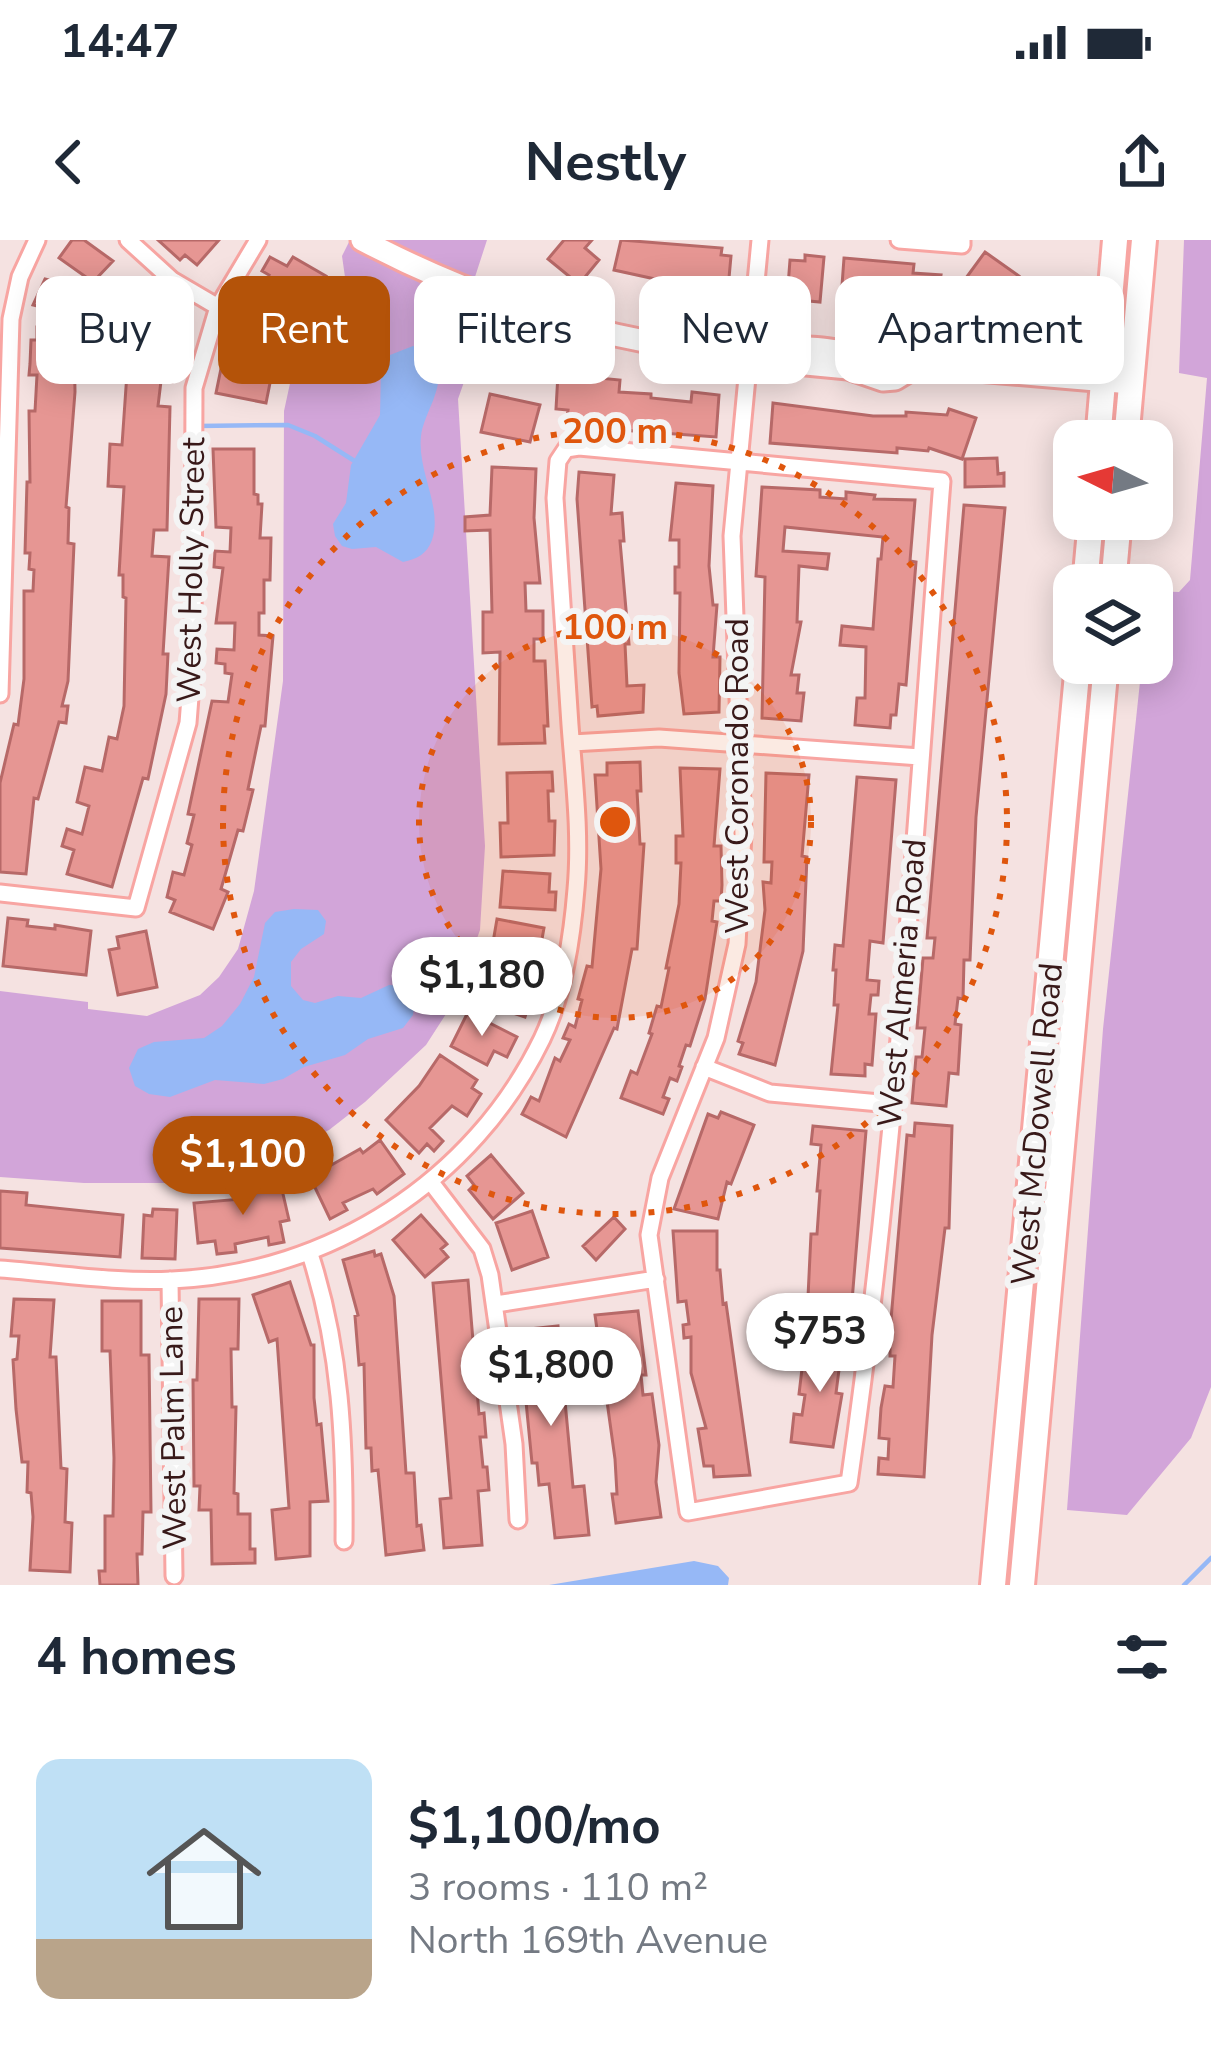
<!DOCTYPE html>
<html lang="en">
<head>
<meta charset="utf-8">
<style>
  :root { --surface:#fff; --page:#f2f2f3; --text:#1f2937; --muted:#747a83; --line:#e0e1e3; --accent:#b45309 }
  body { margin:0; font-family:"Nunito Sans",sans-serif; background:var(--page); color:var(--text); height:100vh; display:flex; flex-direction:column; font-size:45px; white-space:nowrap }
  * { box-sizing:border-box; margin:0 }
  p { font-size:39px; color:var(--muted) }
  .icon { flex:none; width:66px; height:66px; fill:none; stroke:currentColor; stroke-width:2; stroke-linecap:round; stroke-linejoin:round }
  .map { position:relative; height:1345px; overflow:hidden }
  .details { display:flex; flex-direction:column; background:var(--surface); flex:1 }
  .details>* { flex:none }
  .banner { position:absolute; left:36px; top:36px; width:1140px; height:108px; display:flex; gap:24px }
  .needle { width:78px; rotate:275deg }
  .buttons { position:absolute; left:1053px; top:180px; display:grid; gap:24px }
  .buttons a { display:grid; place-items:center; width:120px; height:120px; border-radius:24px; background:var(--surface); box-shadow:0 6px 30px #0003; font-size:60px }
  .price { position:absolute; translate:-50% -102px; padding:0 27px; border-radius:42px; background:#fff; color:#222; font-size:39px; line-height:78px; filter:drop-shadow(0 3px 6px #0008) }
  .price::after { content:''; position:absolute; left:50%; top:72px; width:36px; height:27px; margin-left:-18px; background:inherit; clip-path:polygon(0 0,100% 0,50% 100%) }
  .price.selected { background:var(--accent); color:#fff }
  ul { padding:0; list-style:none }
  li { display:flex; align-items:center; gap:36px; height:300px; padding:0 36px }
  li+li { border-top:3px solid var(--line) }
  li span { display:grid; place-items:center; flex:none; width:336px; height:240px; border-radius:24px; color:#555 }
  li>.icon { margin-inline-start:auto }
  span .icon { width:144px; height:144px; fill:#fffc; stroke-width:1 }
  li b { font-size:51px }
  h2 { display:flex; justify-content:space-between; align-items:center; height:144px; padding:0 36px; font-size:51px }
  .tag { padding:0 42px; border-radius:24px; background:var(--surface); box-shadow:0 6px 30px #0003; font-size:42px; line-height:108px }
  .tag.selected { background:var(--accent); color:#fff }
  .status { display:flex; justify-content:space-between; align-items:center; height:84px; padding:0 60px; background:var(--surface); direction:ltr }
  .status svg { height:33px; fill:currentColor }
  header { display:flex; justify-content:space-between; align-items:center; height:156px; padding:0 36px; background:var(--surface); font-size:54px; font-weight:700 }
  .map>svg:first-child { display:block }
  .green { fill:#d2a5d9 }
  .water { fill:#96b8f6 }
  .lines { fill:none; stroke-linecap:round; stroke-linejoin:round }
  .stream { stroke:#96b8f6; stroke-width:4.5 }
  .building { fill:#e69693; stroke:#b76968; stroke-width:3 }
  .street-casing { stroke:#f8a5a2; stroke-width:21 }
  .secondary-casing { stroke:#f8a5a2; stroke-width:27 }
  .primary-casing { stroke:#f8a5a2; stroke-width:30 }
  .street { stroke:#fff; stroke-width:15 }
  .secondary { stroke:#fff; stroke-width:21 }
  .primary { stroke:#fff; stroke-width:24 }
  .ring { fill:none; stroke:#df560d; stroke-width:6; stroke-dasharray:6 12 }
  .labels { text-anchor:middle; stroke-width:12; stroke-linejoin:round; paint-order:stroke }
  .street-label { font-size:33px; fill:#381919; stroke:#f4f4f4 }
  .centre { fill:#df560d; stroke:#f4f4f4; stroke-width:6 }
  .ring-label { font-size:36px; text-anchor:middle; font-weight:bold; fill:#df560d; stroke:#f4f4f4; stroke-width:12; stroke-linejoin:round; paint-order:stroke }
</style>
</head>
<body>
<div class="status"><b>14:47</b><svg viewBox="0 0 49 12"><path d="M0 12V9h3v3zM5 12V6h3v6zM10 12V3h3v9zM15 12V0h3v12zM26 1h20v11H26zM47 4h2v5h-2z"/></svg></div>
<header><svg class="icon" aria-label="back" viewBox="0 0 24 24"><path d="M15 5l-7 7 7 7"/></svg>Nestly<svg class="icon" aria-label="share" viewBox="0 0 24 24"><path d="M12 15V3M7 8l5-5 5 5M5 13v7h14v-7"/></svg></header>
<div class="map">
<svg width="1211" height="1345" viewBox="0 0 1211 1345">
  <rect width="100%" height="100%" fill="#f5e2e1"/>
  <path class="green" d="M 350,0 L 487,0 L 474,40 L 493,60 L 458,159 L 485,606 L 480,690 L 455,760 L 426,805 L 365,862 L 329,890 L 287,911 L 183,943 L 84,943 L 0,937 L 0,751 L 88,762 L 88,769 L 147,776 L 200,755 L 219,737 L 238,709 L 254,651 L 283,441 L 284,171 L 294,125 L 314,84 L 345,37 L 342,16 Z
    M 1184,0 L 1211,0 L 1211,1147 L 1191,1198 L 1127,1275 L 1067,1270 L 1103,789 L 1142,423 L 1152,423 L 1152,351 L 1179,352 L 1190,340 L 1207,138 L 1179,133 Z"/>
  <path class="water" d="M 413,106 C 423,109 431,112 436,122 C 446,148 424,172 421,196 C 417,232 443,267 432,300 C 427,314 417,319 403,322 L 376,307 L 352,309 L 342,306 L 335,296 L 333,284 L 346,263 L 351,225 L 380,175 L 381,129 L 390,115 Z
    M 294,669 L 318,670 L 326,681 L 324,694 L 301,709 L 291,722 L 291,746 L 303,760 L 315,763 L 338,756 L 361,758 L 389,745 L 404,746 L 415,760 L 413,775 L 403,788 L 368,799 L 345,815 L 304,827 L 283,839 L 264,844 L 215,840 L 170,857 L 149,854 L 135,846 L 129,828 L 138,809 L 154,802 L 204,798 L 222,786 L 240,764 L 254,737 L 265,683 L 275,672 Z
    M 694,1321 L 718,1326 L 729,1338 L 728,1345 L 549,1345 Z"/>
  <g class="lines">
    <path class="stream" d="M 197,186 L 288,185 L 315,196 L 353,220
      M 1184,1345 L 1211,1318"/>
  </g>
  <path class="building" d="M 72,0 L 84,0 L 113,21 L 93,42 L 59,18 Z
    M 158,0 L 219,0 L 197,25 L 185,15 L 180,20 Z
    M 564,0 L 592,0 L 585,8 L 599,20 L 585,37 L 600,42 L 595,60 L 584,56 L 586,50 L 548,19 Z
    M 621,0 L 722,8 L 721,15 L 731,16 L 728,49 L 655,45 L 655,39 L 614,30 Z
    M 985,12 L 1019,36 L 1000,63 L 966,38 Z
    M 805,15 L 824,17 L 820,62 L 787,59 L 790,20 L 805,21 Z
    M 270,17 L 287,26 L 293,17 L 326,36 L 306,72 L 262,47 L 269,35 L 262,31 Z
    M 844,18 L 914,24 L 913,33 L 941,35 L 940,41 L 954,43 L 950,80 L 922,77 L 924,62 L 870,57 L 869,62 L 841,59 Z
    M 45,39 L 84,49 L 78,76 L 33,65 Z
    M 245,61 L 289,77 L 273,107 L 239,94 L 245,78 L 239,76 Z
    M 130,64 L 186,80 L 175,116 L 172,142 L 161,141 L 158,166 L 170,167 L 167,290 L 154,290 L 152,316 L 169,317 L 163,414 L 168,414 L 166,454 L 148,539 L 143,538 L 112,647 L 67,634 L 74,610 L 62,606 L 67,589 L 82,594 L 89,566 L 77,562 L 85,527 L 102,531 L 109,497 L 117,499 L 124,466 L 126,358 L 123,357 L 123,335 L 119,335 L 124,247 L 108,246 L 110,204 L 122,205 L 129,104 L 120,101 Z
    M 37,87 L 74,89 L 75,152 L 66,267 L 69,268 L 68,303 L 74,304 L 68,441 L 62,466 L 68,466 L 66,483 L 59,482 L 38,559 L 34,558 L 26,634 L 0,632 L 0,543 L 14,484 L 18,485 L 24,439 L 24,351 L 33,351 L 34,330 L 29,329 L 30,313 L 25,313 L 27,242 L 30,242 L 29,171 L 35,171 L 37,135 L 29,135 L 30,124 L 31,100 L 37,100 Z
    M 224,114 L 274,123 L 266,163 L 216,153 Z
    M 558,134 L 620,140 L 619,152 L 651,154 L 651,158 L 691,162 L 692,152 L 719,155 L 716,197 L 621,190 L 622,183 L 567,177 L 568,170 L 556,169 Z
    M 490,154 L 540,165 L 530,202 L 481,192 Z
    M 773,163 L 873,176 L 906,176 L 906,172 L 947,175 L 949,169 L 976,178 L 962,219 L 929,208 L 928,211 L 897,208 L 897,213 L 770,203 Z
    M 213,209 L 254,209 L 254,254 L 258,255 L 258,264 L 262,264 L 260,298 L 271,298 L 270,340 L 264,340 L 264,373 L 259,373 L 259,395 L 273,396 L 265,486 L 261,486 L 248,549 L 253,550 L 243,591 L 238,590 L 221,649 L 228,652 L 213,689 L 170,672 L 175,660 L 167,657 L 173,632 L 184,635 L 192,605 L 187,603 L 194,575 L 188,574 L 212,461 L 228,462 L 232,434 L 225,433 L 225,424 L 216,423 L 217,409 L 234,410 L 235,383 L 216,383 L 223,328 L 214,327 L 215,311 L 230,312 L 231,288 L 216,287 Z
    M 997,218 L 998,234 L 1004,233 L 1004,246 L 965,247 L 965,219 Z
    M 492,227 L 536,229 L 534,278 L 540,343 L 525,343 L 526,371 L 543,371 L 543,399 L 534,399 L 534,421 L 545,421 L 548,486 L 544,486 L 545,503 L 499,504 L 500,412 L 483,413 L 483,372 L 492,372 L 490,290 L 465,291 L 465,277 L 490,275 Z
    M 579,232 L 614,235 L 611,274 L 622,273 L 624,301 L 620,301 L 629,404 L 625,404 L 627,446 L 644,445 L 643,472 L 598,476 L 597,466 L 592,467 L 577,259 Z
    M 676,243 L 713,246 L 709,326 L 713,365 L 717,365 L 713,417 L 720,417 L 719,472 L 684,474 L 679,433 L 680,353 L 675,353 L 675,327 L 679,327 L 679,300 L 670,300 Z
    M 762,247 L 820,250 L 820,257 L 846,259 L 846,252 L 875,255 L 874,259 L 915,260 L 910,321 L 916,322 L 906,445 L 899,444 L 896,475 L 891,475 L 890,488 L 855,485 L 857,458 L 865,458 L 866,407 L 840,405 L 842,386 L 873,389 L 878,319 L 881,319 L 883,297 L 785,287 L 783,311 L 829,314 L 827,329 L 799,326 L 797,382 L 801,382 L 791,435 L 799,435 L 797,453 L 804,453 L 801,481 L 762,478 L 765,337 L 756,336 Z
    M 964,265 L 1005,268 L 976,577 L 970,720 L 964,720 L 963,759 L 958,758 L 955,784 L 961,785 L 958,834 L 949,833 L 946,866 L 912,863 L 916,817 L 922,817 L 925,788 L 917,788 L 923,718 L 933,718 L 935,698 L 927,698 Z
    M 640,522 L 641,551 L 637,551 L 640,604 L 644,604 L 637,709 L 632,709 L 617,789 L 614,788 L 566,897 L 522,874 L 531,857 L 539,861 L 555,818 L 560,821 L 570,800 L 563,798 L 569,784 L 575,787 L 582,760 L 578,759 L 587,726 L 592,727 L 601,629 L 595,535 L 607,535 L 607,523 Z
    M 680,528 L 720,529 L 714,606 L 721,606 L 722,645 L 721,661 L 714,661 L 712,681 L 717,682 L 705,759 L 690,806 L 686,805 L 679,826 L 682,827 L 677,841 L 670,838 L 663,857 L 669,859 L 663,874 L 621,858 L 631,831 L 637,834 L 652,794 L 649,793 L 657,766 L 661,767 L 669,728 L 666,728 L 679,664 L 681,623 L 676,623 L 676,596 L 683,596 Z
    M 552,532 L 553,551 L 548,551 L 549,581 L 555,581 L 554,615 L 501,617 L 500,583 L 508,583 L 507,533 Z
    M 766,533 L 809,535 L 802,616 L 807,617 L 803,711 L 775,825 L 739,814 L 743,803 L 738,801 L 756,742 L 765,670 L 763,642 L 771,643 L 772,622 L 764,622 Z
    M 857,537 L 896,540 L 883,703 L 870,701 L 867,740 L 879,741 L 878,755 L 871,755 L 869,774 L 876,774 L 872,825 L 865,824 L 865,836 L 831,834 L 838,765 L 834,765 L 836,730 L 833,730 L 835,705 L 843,706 Z
    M 503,631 L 550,634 L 549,652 L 556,652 L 555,670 L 500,667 Z
    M 8,678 L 28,680 L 27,686 L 55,689 L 55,685 L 91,691 L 86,735 L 3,726 Z
    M 497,679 L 544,688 L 540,710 L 547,711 L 544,724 L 491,714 Z
    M 146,691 L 157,747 L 118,755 L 109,710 L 119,708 L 117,697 Z
    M 493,731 L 535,744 L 525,777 L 482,763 Z
    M 468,772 L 517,797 L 507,817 L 494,811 L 487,825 L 451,806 Z
    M 440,815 L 477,840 L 472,848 L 481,854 L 467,876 L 452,866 L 430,888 L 443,901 L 434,911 L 427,904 L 419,913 L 386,880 L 419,846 Z
    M 721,872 L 754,885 L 731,944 L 727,942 L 718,979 L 674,969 L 708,874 L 718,878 Z
    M 915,883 L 952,886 L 949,988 L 945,988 L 932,1095 L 924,1237 L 878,1234 L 879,1218 L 888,1219 L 889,1199 L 879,1198 L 881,1168 L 885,1146 L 893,1147 L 895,1116 L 890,1116 L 890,1091 L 907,895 L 914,896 Z
    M 813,886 L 866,891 L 852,1061 L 808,1057 L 811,994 L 817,994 L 820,951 L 817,951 L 821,905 L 811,904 Z
    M 380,900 L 404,934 L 377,954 L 373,949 L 343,963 L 347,970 L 330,979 L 310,937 L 360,909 L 363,913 Z
    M 491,915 L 523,953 L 493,979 L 469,950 L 474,945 L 467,936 Z
    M 280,941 L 289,980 L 280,982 L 284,1002 L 269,1005 L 268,997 L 235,1004 L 236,1012 L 217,1014 L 215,1001 L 198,1003 L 194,963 L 242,959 L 240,951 Z
    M 0,951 L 27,953 L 26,965 L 123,975 L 120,1017 L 0,1008 Z
    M 153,969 L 177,970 L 175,1019 L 142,1018 L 144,975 L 152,976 Z
    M 532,971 L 548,1017 L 512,1030 L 496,983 Z
    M 421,975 L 447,1004 L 441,1009 L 448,1017 L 425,1037 L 393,1000 Z
    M 614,977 L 625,989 L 596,1020 L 583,1006 Z
    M 673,991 L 717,991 L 717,1030 L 720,1030 L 723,1064 L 726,1063 L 750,1235 L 714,1237 L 713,1226 L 704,1226 L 698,1189 L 706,1188 L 691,1133 L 691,1097 L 684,1098 L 683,1085 L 689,1084 L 686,1061 L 678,1062 Z
    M 374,1011 L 375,1016 L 381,1014 L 394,1056 L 406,1233 L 414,1233 L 417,1286 L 421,1285 L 424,1310 L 386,1315 L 378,1230 L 372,1231 L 371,1208 L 366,1208 L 364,1124 L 359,1125 L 355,1076 L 358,1075 L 343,1020 Z
    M 468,1040 L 479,1174 L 484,1173 L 486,1197 L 480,1197 L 483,1227 L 487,1227 L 489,1250 L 478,1251 L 482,1305 L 444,1308 L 440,1259 L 451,1258 L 433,1043 Z
    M 290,1042 L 311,1105 L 314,1105 L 314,1158 L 317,1185 L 321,1184 L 328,1261 L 310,1262 L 310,1316 L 276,1319 L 272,1270 L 289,1268 L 277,1099 L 269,1102 L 253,1055 Z
    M 14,1059 L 54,1060 L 50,1117 L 56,1117 L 61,1228 L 67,1229 L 65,1282 L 72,1283 L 70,1332 L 30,1330 L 33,1277 L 31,1253 L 27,1252 L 28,1222 L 22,1222 L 16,1169 L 13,1120 L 17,1119 L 19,1096 L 11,1096 Z
    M 199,1059 L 239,1059 L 238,1109 L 231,1109 L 232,1167 L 236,1167 L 234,1253 L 238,1254 L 238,1274 L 250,1274 L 250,1309 L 255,1309 L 255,1323 L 212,1324 L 211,1270 L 199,1270 L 200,1246 L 194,1246 L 193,1140 L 197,1140 Z
    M 102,1061 L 141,1061 L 141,1115 L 149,1115 L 151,1272 L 143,1272 L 142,1314 L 137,1314 L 138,1345 L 100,1345 L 99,1331 L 105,1331 L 105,1276 L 113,1276 L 114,1218 L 110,1111 L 102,1111 Z
    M 638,1071 L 646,1135 L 641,1135 L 643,1155 L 652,1154 L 659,1205 L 656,1242 L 661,1277 L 616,1283 L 612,1254 L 617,1254 L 615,1219 L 595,1075 Z
    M 558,1086 L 573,1247 L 584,1246 L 589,1295 L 555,1298 L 549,1244 L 539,1245 L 537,1223 L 532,1223 L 519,1090 Z
    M 834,1102 L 849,1103 L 847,1122 L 840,1122 L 836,1153 L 842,1154 L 833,1207 L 791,1202 L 794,1174 L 802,1175 L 805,1155 L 799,1154 L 804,1112 L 809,1113 L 810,1104 L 834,1107 Z"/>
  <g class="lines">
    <defs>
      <path id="street" d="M 128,0 L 172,40 L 218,67
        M 899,0 L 962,5 L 962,0
        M 0,454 L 11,79 L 20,37 L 37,0
        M 572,503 L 659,498 L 920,517
        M 0,653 L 136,668 L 188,483 L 193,419 L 194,148 L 218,67 L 258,0
        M 704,827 L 770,853 L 891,864
        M 430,941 L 482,1009 L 490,1035 L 514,1204 L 518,1280
        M 310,1014 C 341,1109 345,1202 344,1301
        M 0,1029 C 56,1033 116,1043 172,1040 C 330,1033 473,941 542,799 C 564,753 572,699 576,649 C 581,595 574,539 570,485 C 565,409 560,334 555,258 L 558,221 L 566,209 L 579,207 L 942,241 C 916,575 897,912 849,1243 L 688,1272 L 649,995 L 660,938 L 716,798 L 737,704 L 743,594 L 732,296 L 760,0
        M 170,1040 L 174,1336
        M 496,1064 L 656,1039"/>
      <path id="secondary" d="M 362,0 C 484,64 639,116 779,113 C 788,113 797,109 806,108 C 821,107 837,113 852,111 C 865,110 873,103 888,104 L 918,125 L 1131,143
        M 783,114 L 806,124 L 848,128 L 883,140 L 895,139 L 918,125"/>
      <path id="primary" d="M 1098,201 L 1115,0
        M 1126,201 L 1144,0
        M 1085,345 L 1091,279
        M 1113,345 L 1119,279
        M 993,1345 L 1078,423
        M 1022,1345 L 1106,423"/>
    </defs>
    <use href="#street" class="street-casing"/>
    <use href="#secondary" class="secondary-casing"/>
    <use href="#primary" class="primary-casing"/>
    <use href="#street" class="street"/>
    <use href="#secondary" class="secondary"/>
    <use href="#primary" class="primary"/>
  </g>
  <circle cx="615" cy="582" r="196" fill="#df560d" fill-opacity=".12"/>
  <g class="ring">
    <circle cx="615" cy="582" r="196"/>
    <circle cx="615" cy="582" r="392"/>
  </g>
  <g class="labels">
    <g class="street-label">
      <text transform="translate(190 330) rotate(-89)" y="12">West Holly Street</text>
      <text transform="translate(736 536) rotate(-90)" y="12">West Coronado Road</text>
      <text transform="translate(901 743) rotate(-85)" y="12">West Almeria Road</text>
      <text transform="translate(1036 884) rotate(-85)" y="12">West McDowell Road</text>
      <text transform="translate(172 1188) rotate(-91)" y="12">West Palm Lane</text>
    </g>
  </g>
  <circle cx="615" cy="582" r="18" class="centre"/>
  <g class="ring-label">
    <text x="615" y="203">200 m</text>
    <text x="615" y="399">100 m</text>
  </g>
</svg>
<div class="buttons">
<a><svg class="needle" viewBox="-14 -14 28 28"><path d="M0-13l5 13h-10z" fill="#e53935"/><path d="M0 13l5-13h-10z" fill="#747a83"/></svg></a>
<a><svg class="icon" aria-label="layers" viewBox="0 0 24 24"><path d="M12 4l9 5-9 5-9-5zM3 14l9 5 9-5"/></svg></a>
</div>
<b class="price" style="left:482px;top:799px">$1,180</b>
<b class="price selected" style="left:243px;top:978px">$1,100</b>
<b class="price" style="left:820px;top:1155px">$753</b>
<b class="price" style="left:551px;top:1189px">$1,800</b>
<div class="banner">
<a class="tag">Buy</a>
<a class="tag selected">Rent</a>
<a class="tag">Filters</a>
<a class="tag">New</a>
<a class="tag">Apartment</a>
</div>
</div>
<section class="details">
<h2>4 homes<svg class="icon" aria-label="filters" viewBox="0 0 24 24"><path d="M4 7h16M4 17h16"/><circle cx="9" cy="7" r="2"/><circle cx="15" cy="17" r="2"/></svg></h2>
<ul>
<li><span style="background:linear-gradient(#bfe0f5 75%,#b9a48a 0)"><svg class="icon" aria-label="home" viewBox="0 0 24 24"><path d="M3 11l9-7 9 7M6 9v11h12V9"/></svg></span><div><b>$1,100/mo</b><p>3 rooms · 110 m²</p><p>North 169th Avenue</p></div></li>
</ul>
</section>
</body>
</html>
